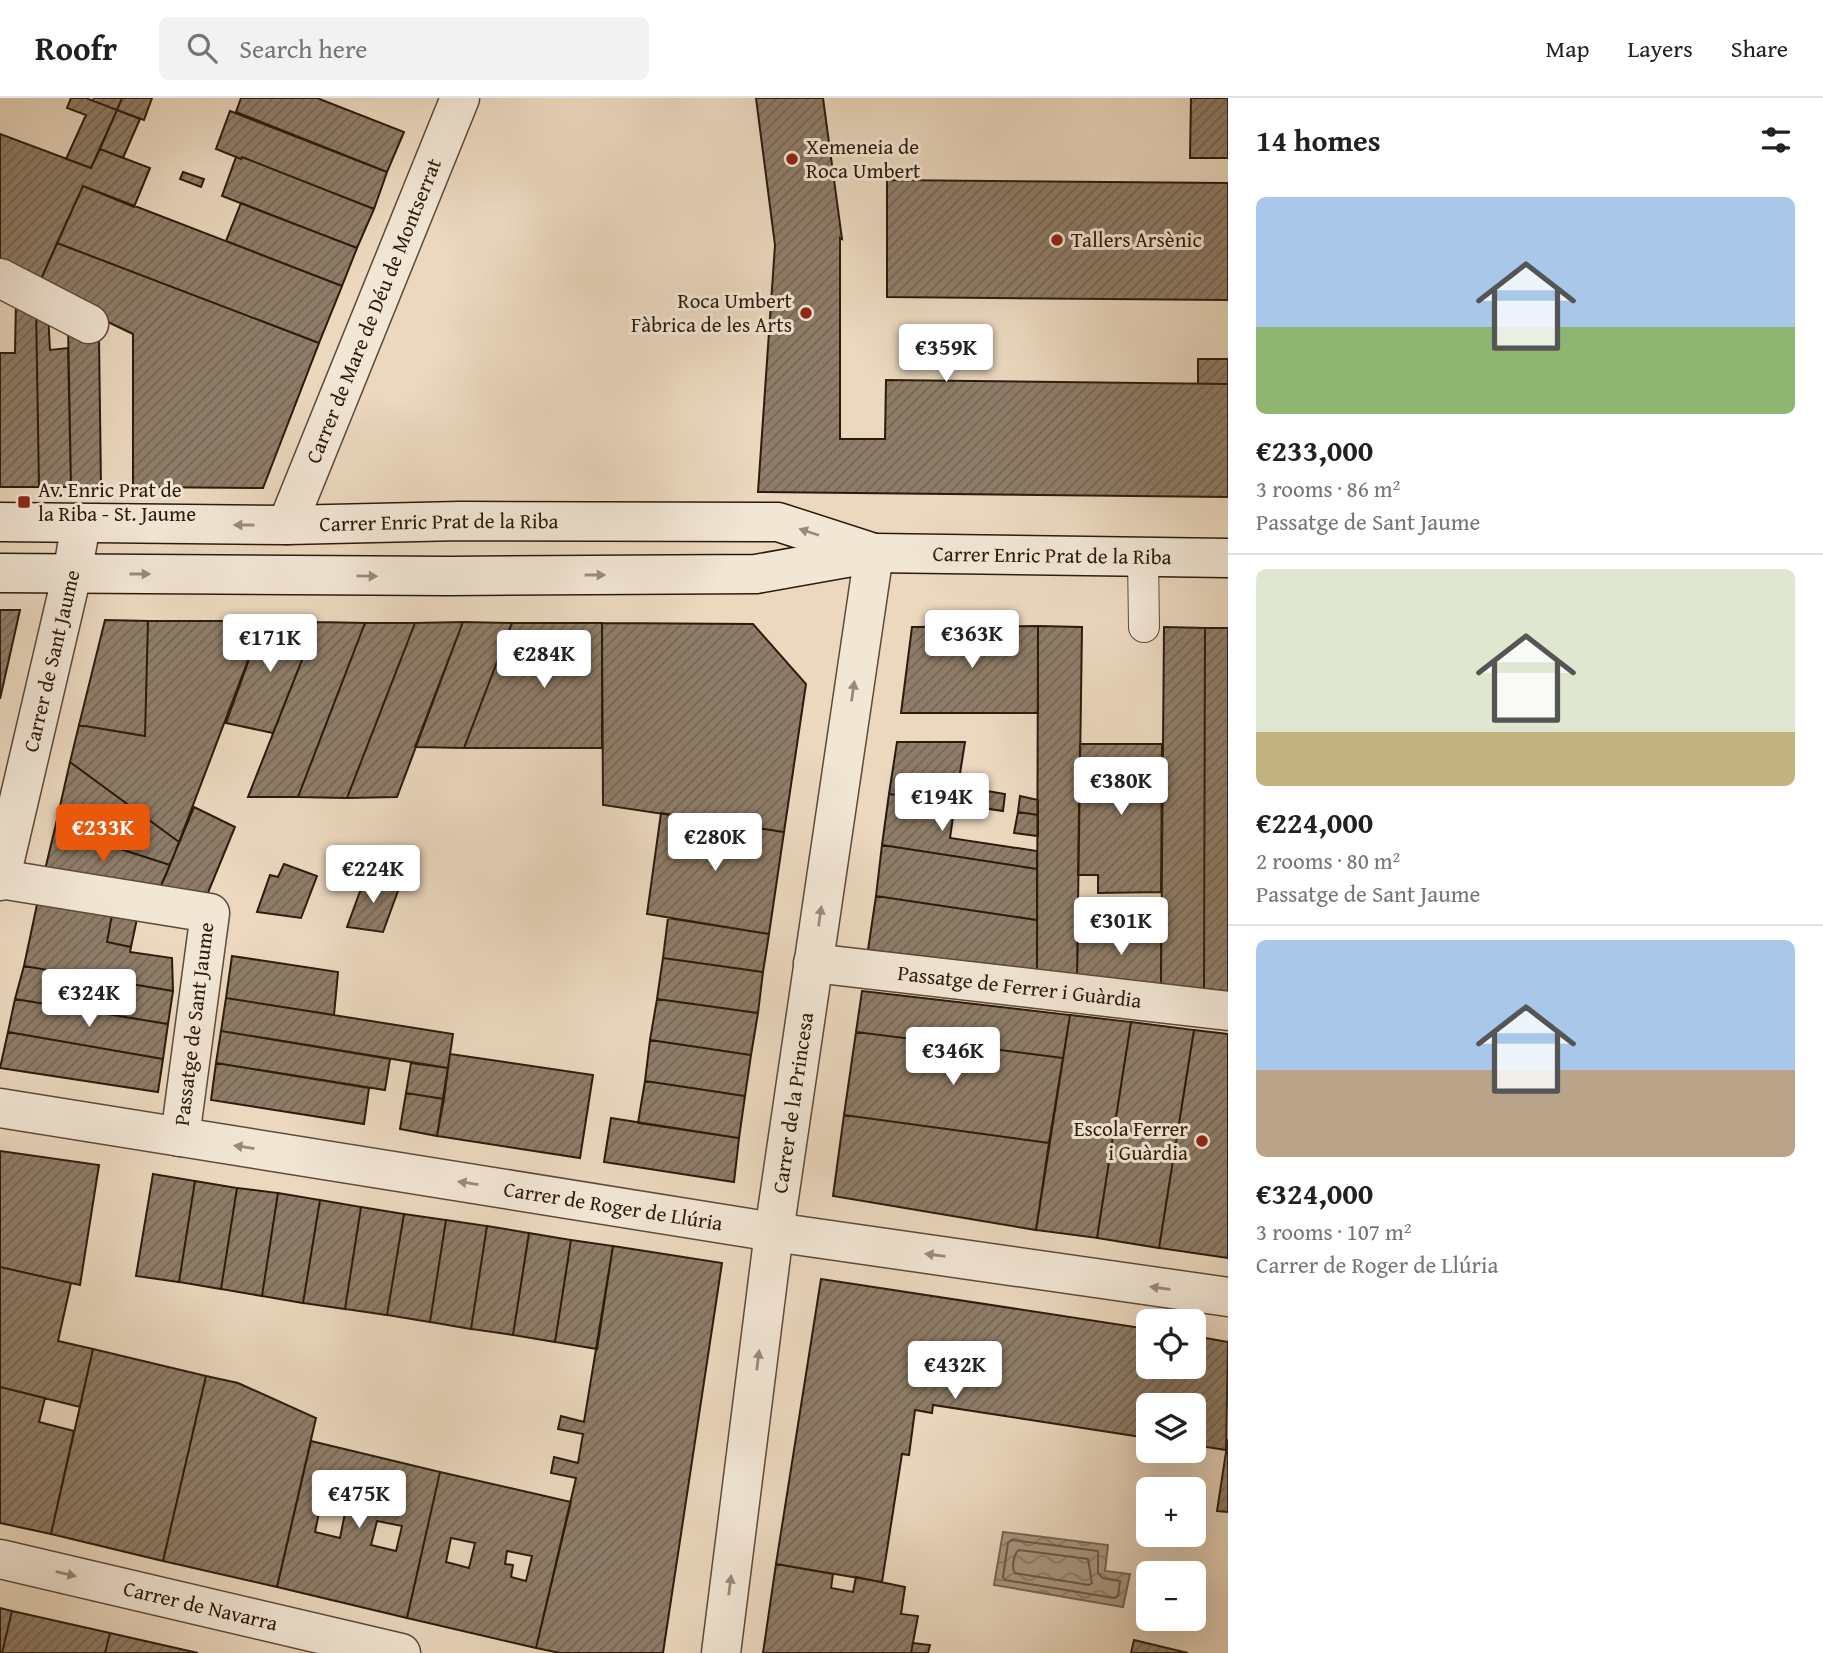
<!DOCTYPE html>
<html lang="en">
<head>
<meta charset="utf-8">
<style>
  :root { --surface:#fff; --page:#f2f2f2; --text:#202124; --muted:#757577; --line:#e0e0e0; --accent:#ea580c }
  body { margin:0; font-family:"Gentium Book Plus",serif; background:var(--page); color:var(--text); height:100vh; display:flex; flex-direction:column; font-size:26px; white-space:nowrap }
  * { box-sizing:border-box; margin:0 }
  p { font-size:23px; color:var(--muted) }
  .icon { flex:none; width:38px; height:38px; fill:none; stroke:currentColor; stroke-width:2; stroke-linecap:round; stroke-linejoin:round }
  .map { position:relative; flex:1; overflow:hidden }
  .side { display:flex; flex-direction:column; background:var(--surface); width:595px }
  .side>* { flex:none }
  .tools { position:absolute; left:1136px; top:1211px; display:grid; gap:14px }
  .tools a { display:grid; place-items:center; width:70px; height:70px; border-radius:10px; background:var(--surface); box-shadow:0 7px 28px #0002; font-size:35px }
  .price { position:absolute; translate:-50% -60px; padding:0 16px; border-radius:7px; background:#fff; color:#222; font-size:23px; line-height:46px; filter:drop-shadow(0 2px 4px #0008) }
  .price::after { content:''; position:absolute; left:50%; top:42px; width:21px; height:16px; margin-left:-10px; background:inherit; clip-path:polygon(0 0,100% 0,50% 100%) }
  .price.active { background:var(--accent); color:#fff }
  ul { padding:0; list-style:none }
  li { display:grid; align-content:center; gap:14px; height:371px; padding:0 28px }
  li+li { border-top:2px solid var(--line) }
  li span { display:grid; place-items:center; height:217px; border-radius:10px; color:#555 }
  li>.icon { margin-inline-start:auto }
  span .icon { width:126px; height:126px; fill:#fffc; stroke-width:1 }
  li b { font-size:30px }
  h2 { display:flex; justify-content:space-between; align-items:center; height:84px; padding:0 28px; font-size:30px }
  header { display:flex; align-items:center; gap:42px; box-sizing:border-box; height:98px; padding:0 35px; background:var(--surface); border-bottom:2px solid var(--line) }
  header strong { font-size:33px }
  nav { display:flex; gap:38px; margin-inline-start:auto; font-size:24px }
  .search { width:490px; height:63px; background:var(--page); display:flex; align-items:center; gap:18px; box-sizing:border-box; padding:0 24px; border-radius:10px; color:var(--muted); font-size:26px }
  main { display:flex; flex:1; min-height:0 }
  .map>svg:first-child { display:block }
  .water { fill:url(#water-waves); stroke:#786653; stroke-width:2 }
  .lines { fill:none; stroke-linecap:round; stroke-linejoin:round }
  .shore { stroke:#6b5a47; stroke-width:2 }
  .building { fill:url(#building-hatch); stroke:#2c1b0c; stroke-width:2; fill-rule:evenodd }
  .lane-casing { stroke:#5c4a39; stroke-width:32 }
  .street-casing { stroke:#5c4a39; stroke-width:41 }
  .secondary-casing { stroke:#2c1b0c; stroke-width:41 }
  .lane { stroke:#f2e6d5; stroke-width:30 }
  .street { stroke:#f2e6d5; stroke-width:38 }
  .secondary { stroke:#f2e6d5; stroke-width:38 }
  .oneway { fill:#998b7b }
  .poi-dot { fill:#8f2418; stroke:#f2e6d5; stroke-width:2.5 }
  .labels { text-anchor:middle; stroke-width:6; stroke-linejoin:round; paint-order:stroke }
  .poi-label { font-size:21px; fill:#2c1b0c; stroke:#f2e6d5; text-anchor:start }
  .street-label { font-size:21px; fill:#2c1b0c; stroke:#f2e6d5 }
</style>
</head>
<body>
<header>
<strong>Roofr</strong>
<div class="search"><svg class="icon" aria-label="search" viewBox="0 0 24 24"><circle cx="10" cy="10" r="6"/><path d="M15 15l6 6"/></svg>Search here</div>
<nav><a>Map</a><a>Layers</a><a>Share</a></nav>
</header>
<main>
<div class="map">
<svg width="1228" height="1555" viewBox="0 0 1228 1555">
  <defs>
    <pattern id="water-waves" width="16" height="10" patternUnits="userSpaceOnUse" patternTransform="scale(1.75)"><rect width="16" height="10" fill="#aa9882"/><path d="M0 5q4-4 8 0t8 0" fill="none" stroke="#8b7b69"/></pattern>
    <pattern id="building-hatch" width="6" height="6" patternUnits="userSpaceOnUse" patternTransform="scale(1.75)"><rect width="6" height="6" fill="#8f7d69"/><path d="M-1 1l2-2M0 6l6-6M5 7l2-2" fill="none" stroke="#756655"/></pattern>
  </defs>
  <rect width="100%" height="100%" fill="#ebd8bf"/>
  <filter id="stains"><feTurbulence type="fractalNoise" baseFrequency=".00286" numOctaves="4"/><feColorMatrix values="0 0 0 0 .2 0 0 0 0 .09 0 0 0 0 .02 0 0 0 .5 -.17"/></filter>
  <radialGradient id="worn" r=".72"><stop offset=".6" stop-color="#630" stop-opacity="0"/><stop offset="1" stop-color="#630" stop-opacity=".3"/></radialGradient>
  <path class="water" d="M 1003,1434 L 1108,1447 L 1105,1473 L 1130,1476 L 1123,1509 L 994,1487 Z"/>
  <g class="lines">
    <path class="shore" d="M 1012,1442 L 1098,1453 L 1098,1475 L 1103,1480 L 1120,1483 L 1118,1498 L 1114,1500 L 1005,1482 L 1003,1479 L 1008,1445 Z
      M 1019,1452 L 1088,1461 L 1092,1485 L 1089,1487 L 1015,1475 C 1011,1470 1014,1455 1019,1452 Z"/>
  </g>
  <path class="building" d="M 71,0 L 86,0 L 117,12 L 91,70 L 66,61 L 86,17 L 67,10 Z
    M 94,0 L 122,0 L 117,12 L 93,3 Z
    M 122,0 L 152,0 L 144,22 L 117,12 Z
    M 241,0 L 317,0 L 404,34 L 387,74 L 236,14 Z
    M 756,0 L 823,0 L 842,141 L 840,140 L 840,341 L 885,341 L 886,282 L 1228,286 L 1228,399 L 758,394 L 775,147 Z
    M 1191,0 L 1228,0 L 1228,60 L 1190,60 Z
    M 117,12 L 140,21 L 123,60 L 100,51 Z
    M 230,13 L 387,74 L 374,111 L 242,59 L 241,61 L 216,51 Z
    M 0,36 L 91,70 L 100,51 L 150,70 L 134,109 L 83,88 L 37,190 L 0,169 Z
    M 236,59 L 241,61 L 242,59 L 374,111 L 357,150 L 222,98 Z
    M 183,74 L 204,81 L 201,89 L 180,81 Z
    M 887,82 L 1228,85 L 1228,202 L 887,199 Z
    M 83,88 L 342,188 L 319,245 L 57,145 Z
    M 241,105 L 357,150 L 342,188 L 226,143 Z
    M 57,145 L 319,245 L 263,390 L 133,389 L 133,236 L 37,190 Z
    M 16,200 L 36,209 L 39,389 L 0,389 L 0,255 L 15,255 Z
    M 36,209 L 48,215 L 50,252 L 68,250 L 71,389 L 39,389 Z
    M 68,225 L 99,240 L 101,389 L 71,389 Z
    M 1198,261 L 1228,261 L 1228,286 L 1198,286 Z
    M 0,512 L 20,512 L 0,601 Z
    M 105,522 L 148,523 L 145,638 L 79,627 Z
    M 148,523 L 263,523 L 179,744 L 70,664 L 79,627 L 145,638 Z
    M 263,523 L 317,524 L 273,635 L 226,625 Z
    M 317,524 L 365,525 L 298,699 L 248,699 Z
    M 463,524 L 512,525 L 464,650 L 415,649 Z
    M 463,524 L 397,699 L 347,700 L 415,525 Z
    M 365,525 L 415,525 L 347,700 L 298,699 Z
    M 512,525 L 602,525 L 602,650 L 464,650 Z
    M 602,525 L 753,526 L 806,586 L 784,734 L 603,707 Z
    M 1038,528 L 1082,529 L 1077,877 L 1037,872 Z
    M 1038,528 L 1038,615 L 901,615 L 912,529 Z
    M 1164,529 L 1205,530 L 1204,891 L 1161,887 Z
    M 1205,530 L 1228,530 L 1228,893 L 1204,891 Z
    M 897,644 L 965,644 L 958,688 L 1005,696 L 1003,713 L 889,696 Z
    M 1080,646 L 1162,646 L 1161,794 L 1098,795 L 1098,777 L 1078,777 Z
    M 70,664 L 179,744 L 170,767 L 55,730 Z
    M 889,696 L 955,705 L 950,740 L 1037,753 L 1037,771 L 882,747 Z
    M 1020,698 L 1038,702 L 1038,717 L 1018,714 Z
    M 194,709 L 235,729 L 205,802 L 158,795 Z
    M 1018,714 L 1038,717 L 1038,738 L 1014,735 Z
    M 661,715 L 784,734 L 769,836 L 647,816 Z
    M 55,730 L 170,767 L 158,795 L 44,776 Z
    M 882,747 L 1037,771 L 1037,822 L 876,798 Z
    M 284,766 L 317,778 L 301,820 L 257,814 L 270,777 L 278,779 Z
    M 366,777 L 399,790 L 383,834 L 347,829 Z
    M 39,797 L 113,811 L 107,844 L 131,849 L 130,854 L 172,860 L 173,893 L 24,868 Z
    M 876,798 L 1037,822 L 1037,872 L 868,852 Z
    M 113,811 L 138,816 L 131,849 L 107,844 Z
    M 668,820 L 769,836 L 763,874 L 663,860 Z
    M 1078,836 L 1161,836 L 1161,887 L 1077,877 Z
    M 232,858 L 338,874 L 334,917 L 226,900 Z
    M 663,860 L 763,874 L 758,915 L 657,901 Z
    M 24,868 L 173,893 L 168,926 L 15,901 Z
    M 862,893 L 1070,917 L 1063,960 L 856,934 Z
    M 226,900 L 453,936 L 448,970 L 221,933 Z
    M 15,901 L 168,926 L 163,961 L 8,934 Z
    M 657,901 L 758,915 L 751,957 L 650,942 Z
    M 1070,917 L 1131,924 L 1097,1140 L 1036,1132 Z
    M 1131,924 L 1194,932 L 1159,1150 L 1097,1140 Z
    M 1194,932 L 1228,936 L 1228,1160 L 1159,1150 Z
    M 221,933 L 390,961 L 385,992 L 216,965 Z
    M 8,934 L 163,961 L 158,994 L 0,970 Z
    M 856,934 L 1063,960 L 1049,1045 L 844,1017 Z
    M 650,942 L 751,957 L 745,998 L 645,983 Z
    M 450,956 L 593,977 L 580,1060 L 437,1038 Z
    M 216,965 L 369,990 L 364,1026 L 211,1002 Z
    M 411,965 L 448,970 L 444,1001 L 406,995 Z
    M 645,983 L 745,998 L 739,1040 L 638,1025 Z
    M 406,995 L 444,1001 L 437,1038 L 400,1031 Z
    M 844,1017 L 1049,1045 L 1036,1132 L 833,1098 Z
    M 611,1020 L 739,1040 L 734,1084 L 604,1064 Z
    M 0,1053 L 99,1067 L 80,1187 L 0,1169 Z
    M 153,1076 L 195,1083 L 179,1184 L 136,1178 Z
    M 195,1083 L 237,1090 L 221,1191 L 179,1184 Z
    M 237,1090 L 278,1095 L 262,1198 L 221,1191 Z
    M 278,1095 L 320,1102 L 303,1205 L 262,1198 Z
    M 320,1102 L 361,1109 L 345,1211 L 303,1205 Z
    M 361,1109 L 404,1116 L 387,1217 L 345,1211 Z
    M 404,1116 L 446,1122 L 430,1224 L 387,1217 Z
    M 446,1122 L 487,1128 L 471,1231 L 430,1224 Z
    M 487,1128 L 529,1135 L 513,1237 L 471,1231 Z
    M 529,1135 L 571,1142 L 555,1244 L 513,1237 Z
    M 571,1142 L 613,1148 L 597,1251 L 555,1244 Z
    M 613,1148 L 722,1165 L 663,1555 L 560,1555 L 536,1550 L 576,1380 L 551,1375 L 554,1359 L 578,1365 L 583,1336 L 558,1331 L 561,1318 L 584,1324 Z
    M 0,1169 L 71,1185 L 58,1243 L 93,1251 L 80,1309 L 0,1289 Z
    M 821,1181 L 1148,1231 L 1148,1269 L 1194,1269 L 1194,1238 L 1228,1244 L 1226,1352 L 1194,1347 L 1194,1307 L 1148,1307 L 1148,1340 L 933,1307 L 932,1315 L 915,1312 L 909,1357 L 902,1356 L 882,1484 L 776,1466 Z
    M 93,1251 L 206,1278 L 163,1463 L 51,1436 Z
    M 206,1278 L 238,1285 L 316,1320 L 277,1489 L 163,1463 Z
    M 0,1289 L 45,1300 L 39,1324 L 74,1333 L 51,1436 L 0,1425 Z
    M 1228,1341 L 1228,1414 L 1217,1413 Z
    M 311,1343 L 440,1374 L 407,1520 L 277,1489 ZM 320,1410 L 345,1415 L 340,1440 L 315,1434 ZM 377,1423 L 402,1428 L 396,1453 L 371,1447 Z
    M 440,1374 L 571,1404 L 536,1550 L 407,1520 ZM 451,1440 L 475,1445 L 469,1470 L 446,1464 ZM 507,1453 L 532,1458 L 526,1483 L 511,1479 L 513,1467 L 505,1466 Z
    M 776,1466 L 833,1476 L 831,1490 L 853,1494 L 856,1479 L 905,1489 L 901,1516 L 918,1518 L 911,1555 L 763,1555 Z
    M 0,1510 L 12,1513 L 2,1555 L 0,1555 Z
    M 12,1513 L 110,1535 L 105,1555 L 2,1555 Z
    M 110,1535 L 198,1555 L 105,1555 Z
    M 1134,1542 L 1188,1555 L 1131,1555 Z
    M 913,1545 L 930,1547 L 928,1555 L 911,1555 Z"/>
  <g class="lines">
    <defs>
      <path id="lane" d="M 1143,459 L 1144,529"/>
      <g id="street">
        <path d="M 0,180 L 89,226"/>
        <path id="s1" d="M 287,427 L 460,0"/>
        <path d="M 0,781 L 210,815 L 180,1039"/>
        <path id="s2" d="M 0,783 L 72,476 L 81,426"/>
        <path id="s3" d="M 813,865 L 1228,913"/>
        <path id="s4" d="M 0,1010 L 774,1134 L 1228,1199"/>
        <path id="s5" d="M 0,1461 L 401,1555"/>
        <path id="s6" d="M 721,1555 L 774,1134 L 874,455"/>
      </g>
      <g id="secondary">
        <path id="s7" d="M 0,424 L 287,427 L 460,423 L 778,424 L 868,453"/>
        <path id="s8" d="M 0,475 L 449,478 L 756,476 L 874,455 L 1228,460"/>
      </g>
    </defs>
    <use href="#lane" class="lane-casing"/>
    <use href="#street" class="street-casing"/>
    <use href="#secondary" class="secondary-casing"/>
    <use href="#lane" class="lane"/>
    <use href="#street" class="street"/>
    <use href="#secondary" class="secondary"/>
  </g>
  <defs><path id="oneway-solid" d="M-6-.8H1V-3.2L6.5 0L1 3.2V.8H-6Z" transform="scale(1.75)"/></defs>
  <g class="oneway">
    <use href="#oneway-solid" transform="translate(244 427) rotate(-180)"/>
    <use href="#oneway-solid" transform="translate(809 434) rotate(-162)"/>
    <use href="#oneway-solid" transform="translate(140 476)"/>
    <use href="#oneway-solid" transform="translate(595 477)"/>
    <use href="#oneway-solid" transform="translate(367 478) rotate(1)"/>
    <use href="#oneway-solid" transform="translate(853 593) rotate(-82)"/>
    <use href="#oneway-solid" transform="translate(820 818) rotate(-82)"/>
    <use href="#oneway-solid" transform="translate(244 1049) rotate(-171)"/>
    <use href="#oneway-solid" transform="translate(468 1085) rotate(-171)"/>
    <use href="#oneway-solid" transform="translate(935 1157) rotate(-172)"/>
    <use href="#oneway-solid" transform="translate(1160 1190) rotate(-172)"/>
    <use href="#oneway-solid" transform="translate(758 1262) rotate(-83)"/>
    <use href="#oneway-solid" transform="translate(66 1476) rotate(13)"/>
    <use href="#oneway-solid" transform="translate(730 1487) rotate(-83)"/>
  </g>
  <g class="poi-dot">
    <circle cx="792" cy="61" r="7"/>
    <circle cx="1057" cy="142" r="7"/>
    <circle cx="806" cy="215" r="7"/>
    <rect x="17" y="397" width="14" height="14" rx="3.5"/>
    <circle cx="1202" cy="1043" r="7"/>
  </g>
  <g class="labels">
    <g class="poi-label">
      <text x="806" y="56">Xemeneia de<tspan x="806" dy="24">Roca Umbert</tspan></text>
      <text x="1071" y="149">Tallers Arsènic</text>
      <text x="792" y="210" text-anchor="end">Roca Umbert<tspan x="792" dy="24">Fàbrica de les Arts</tspan></text>
      <text x="38" y="399">Av. Enric Prat de<tspan x="38" dy="24">la Riba - St. Jaume</tspan></text>
      <text x="1188" y="1038" text-anchor="end">Escola Ferrer<tspan x="1188" dy="24">i Guàrdia</tspan></text>
    </g>
    <g class="street-label">
      <text dy="7" stroke="none"><textPath href="#s1" startOffset="231">Carrer de Mare de Déu de Montserrat</textPath></text>
      <text dy="7" stroke="none"><textPath href="#s7" startOffset="439">Carrer Enric Prat de la Riba</textPath></text>
      <text dy="7" stroke="none"><textPath href="#s8" startOffset="1054">Carrer Enric Prat de la Riba</textPath></text>
      <text dy="7" stroke="none"><textPath href="#s2" startOffset="226">Carrer de Sant Jaume</textPath></text>
      <text dy="7" stroke="none"><textPath href="#s3" startOffset="208">Passatge de Ferrer i Guàrdia</textPath></text>
      <text transform="translate(194 926) rotate(-83)" y="7">Passatge de Sant Jaume</text>
      <text dy="7" stroke="none"><textPath href="#s6" startOffset="555">Carrer de la Princesa</textPath></text>
      <text dy="7" stroke="none"><textPath href="#s4" startOffset="621">Carrer de Roger de Llúria</textPath></text>
      <text dy="7" stroke="none"><textPath href="#s5" startOffset="206">Carrer de Navarra</textPath></text>
    </g>
  </g>
  <rect width="100%" height="100%" filter="url(#stains)"/>
  <rect width="100%" height="100%" fill="url(#worn)"/>
</svg>
<div class="tools">
<a><svg class="icon" aria-label="locate" viewBox="0 0 24 24"><circle cx="12" cy="12" r="6"/><path d="M12 2v4M12 18v4M2 12h4M18 12h4"/></svg></a>
<a><svg class="icon" aria-label="layers" viewBox="0 0 24 24"><path d="M12 4l9 5-9 5-9-5zM3 14l9 5 9-5"/></svg></a>
<a>+</a>
<a>−</a>
</div>
<b class="price" style="left:946px;top:286px">€359K</b>
<b class="price" style="left:972px;top:572px">€363K</b>
<b class="price" style="left:270px;top:576px">€171K</b>
<b class="price" style="left:544px;top:592px">€284K</b>
<b class="price" style="left:1121px;top:719px">€380K</b>
<b class="price" style="left:942px;top:735px">€194K</b>
<b class="price active" style="left:103px;top:766px">€233K</b>
<b class="price" style="left:715px;top:775px">€280K</b>
<b class="price" style="left:373px;top:807px">€224K</b>
<b class="price" style="left:1121px;top:859px">€301K</b>
<b class="price" style="left:89px;top:931px">€324K</b>
<b class="price" style="left:953px;top:989px">€346K</b>
<b class="price" style="left:955px;top:1303px">€432K</b>
<b class="price" style="left:359px;top:1432px">€475K</b>
</div>
<section class="side">
<h2>14 homes<svg class="icon" aria-label="filters" viewBox="0 0 24 24"><path d="M4 7h16M4 17h16"/><circle cx="9" cy="7" r="2"/><circle cx="15" cy="17" r="2"/></svg></h2>
<ul>
<li><span style="background:linear-gradient(#a9c7e8 60%,#8fb573 0)"><svg class="icon" aria-label="home" viewBox="0 0 24 24"><path d="M3 11l9-7 9 7M6 9v11h12V9"/></svg></span><div><b>€233,000</b><p>3 rooms · 86 m²</p><p>Passatge de Sant Jaume</p></div></li>
<li><span style="background:linear-gradient(#dfe7d0 75%,#c2b280 0)"><svg class="icon" aria-label="home" viewBox="0 0 24 24"><path d="M3 11l9-7 9 7M6 9v11h12V9"/></svg></span><div><b>€224,000</b><p>2 rooms · 80 m²</p><p>Passatge de Sant Jaume</p></div></li>
<li><span style="background:linear-gradient(#a9c7e8 60%,#b9a48a 0)"><svg class="icon" aria-label="home" viewBox="0 0 24 24"><path d="M3 11l9-7 9 7M6 9v11h12V9"/></svg></span><div><b>€324,000</b><p>3 rooms · 107 m²</p><p>Carrer de Roger de Llúria</p></div></li>
</ul>
</section>
</main>
</body>
</html>
